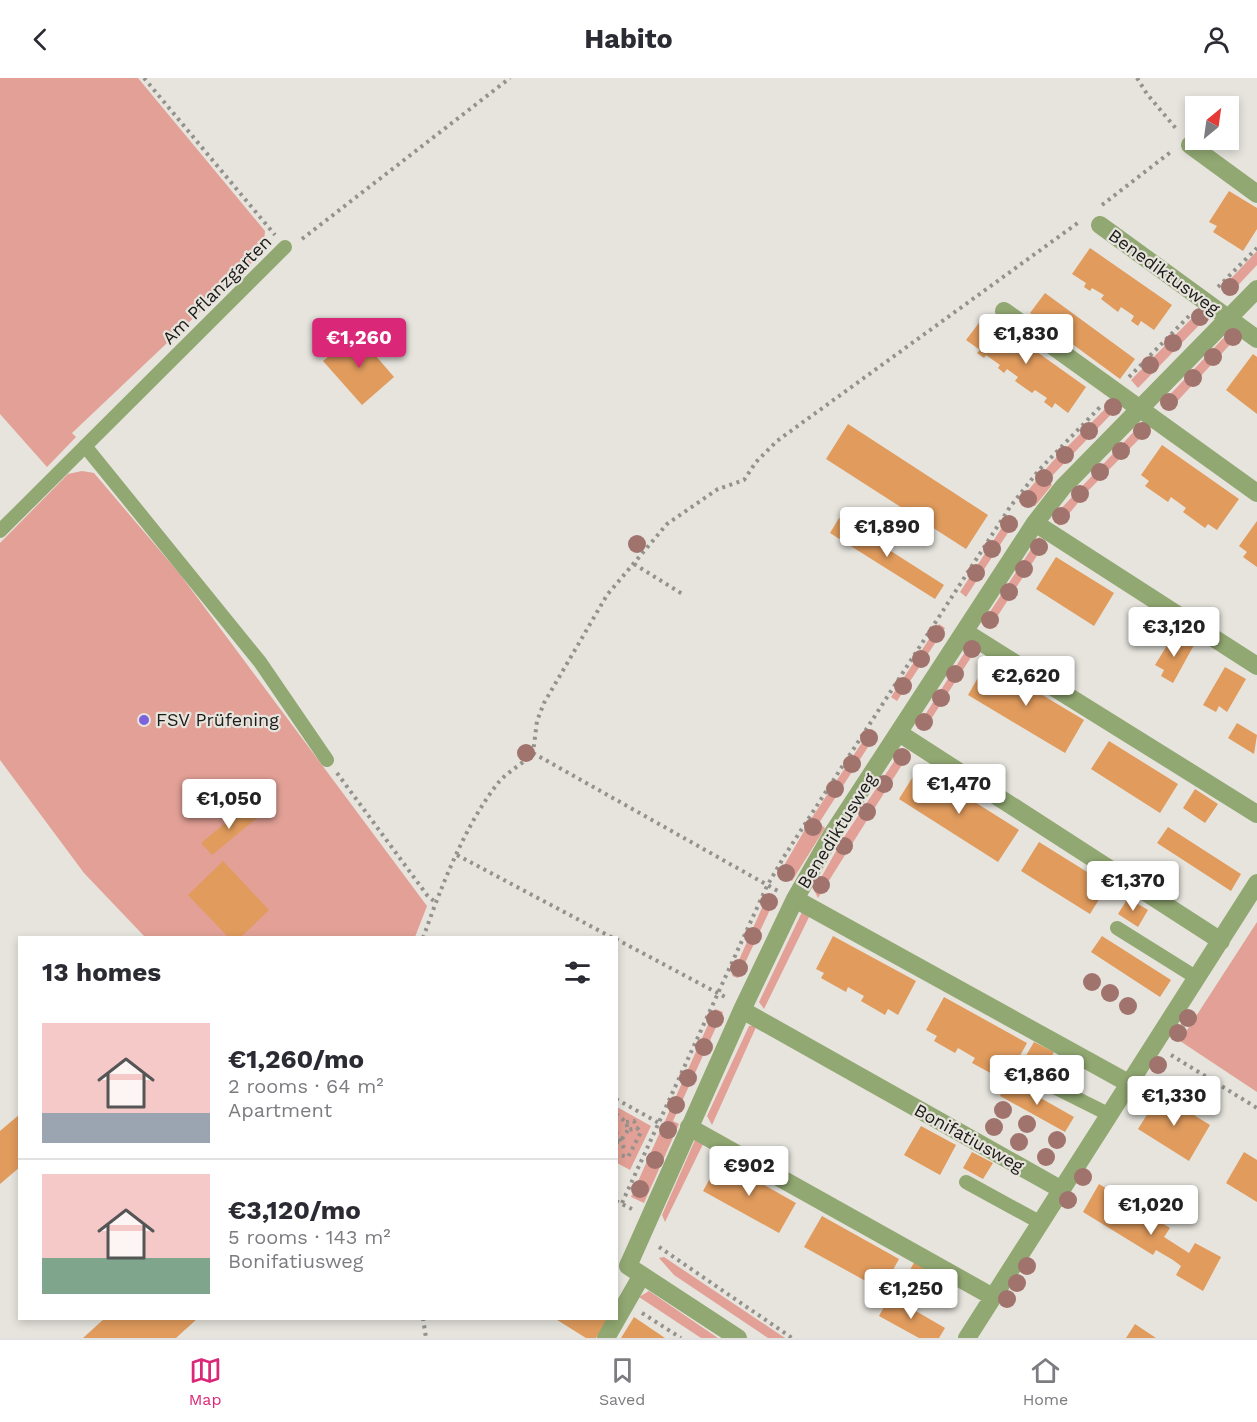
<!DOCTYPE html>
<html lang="en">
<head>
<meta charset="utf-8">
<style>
  :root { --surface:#fff; --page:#f7f7f7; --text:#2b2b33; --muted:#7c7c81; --line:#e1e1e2; --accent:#db2777 }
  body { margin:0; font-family:"Work Sans",sans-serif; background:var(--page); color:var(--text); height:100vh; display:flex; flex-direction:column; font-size:22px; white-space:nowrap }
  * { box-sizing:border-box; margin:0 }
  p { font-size:20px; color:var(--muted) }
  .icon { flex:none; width:33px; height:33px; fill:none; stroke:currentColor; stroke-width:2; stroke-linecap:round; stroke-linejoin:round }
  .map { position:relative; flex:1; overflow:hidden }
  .side { position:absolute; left:18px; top:858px; width:600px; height:384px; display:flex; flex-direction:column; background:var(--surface); border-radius:0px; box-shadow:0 3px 9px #0003 }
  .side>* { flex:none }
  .needle { width:39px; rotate:29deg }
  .fabs { position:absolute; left:1185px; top:18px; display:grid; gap:12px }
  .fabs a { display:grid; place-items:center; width:54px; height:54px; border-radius:0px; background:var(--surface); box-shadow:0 3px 9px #0003; font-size:30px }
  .price { position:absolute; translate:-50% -51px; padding:0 14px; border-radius:6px; background:#fff; color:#222; font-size:20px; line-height:39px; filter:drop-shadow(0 2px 3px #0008) }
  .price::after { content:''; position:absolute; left:50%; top:36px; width:18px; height:14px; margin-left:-9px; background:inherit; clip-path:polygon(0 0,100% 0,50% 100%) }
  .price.selected { background:var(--accent); color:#fff }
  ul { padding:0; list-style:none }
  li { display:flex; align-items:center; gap:18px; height:150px; padding:0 24px }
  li+li { border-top:2px solid var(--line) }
  li span { display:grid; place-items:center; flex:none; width:168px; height:120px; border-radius:0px; color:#555 }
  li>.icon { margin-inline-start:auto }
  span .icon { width:72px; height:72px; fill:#fffc; stroke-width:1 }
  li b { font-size:26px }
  h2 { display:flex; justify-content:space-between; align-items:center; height:72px; padding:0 24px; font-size:26px }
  header { display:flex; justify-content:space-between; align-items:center; height:78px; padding:0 24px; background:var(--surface); font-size:27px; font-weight:700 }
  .tabs { display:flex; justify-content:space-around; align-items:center; height:84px; border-top:2px solid var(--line); background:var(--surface); font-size:16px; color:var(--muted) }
  .tabs a { display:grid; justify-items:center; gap:3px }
  .tabs .selected { color:var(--accent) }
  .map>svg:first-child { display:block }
  .green { fill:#e2a096 }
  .building { fill:#e09b5d }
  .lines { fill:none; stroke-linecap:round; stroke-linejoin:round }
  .path { stroke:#94928d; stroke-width:4; stroke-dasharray:3 4.5; stroke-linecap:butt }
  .service { stroke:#91a872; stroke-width:14 }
  .minor { stroke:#91a872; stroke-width:18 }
  .tree { fill:#a1736d }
  .poi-dot { fill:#7d62dd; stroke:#e6e4dd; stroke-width:2 }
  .labels { text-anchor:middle; stroke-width:4.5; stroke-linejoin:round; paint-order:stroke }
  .street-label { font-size:18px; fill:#1c1b18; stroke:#e6e4dd }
  .poi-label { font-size:18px; fill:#1c1b18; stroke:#e6e4dd; text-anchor:start }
</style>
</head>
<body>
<header><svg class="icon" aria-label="back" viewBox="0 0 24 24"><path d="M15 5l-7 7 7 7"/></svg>Habito<svg class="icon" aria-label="person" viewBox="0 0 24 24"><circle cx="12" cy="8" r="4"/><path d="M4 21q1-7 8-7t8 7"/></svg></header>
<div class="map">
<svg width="1257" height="1260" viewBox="0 0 1257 1260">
  <rect width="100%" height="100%" fill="#e6e4dd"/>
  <path class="green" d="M 0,0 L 138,0 L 265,153 L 263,174 L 72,355 L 76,359 L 47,389 L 0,336 Z
    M 1257,173 L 1257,187 L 1228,218 L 1221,211 Z
    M 1203,229 L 1210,236 L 1138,310 L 1131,302 Z
    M 1231,252 L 1238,258 L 1170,331 L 1163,324 Z
    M 1114,322 L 1120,327 L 1048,402 L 1052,407 L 1035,428 L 1019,423 L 1052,384 Z
    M 1144,343 L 1151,349 L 1086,415 L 1059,448 L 1054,438 Z
    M 82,393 L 94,395 L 179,495 L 427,828 L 415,859 L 145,859 L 84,795 L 0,682 L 0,465 L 68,396 Z
    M 1008,440 L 1015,444 L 966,519 L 960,514 Z
    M 1039,459 L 1046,464 L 991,548 L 984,543 Z
    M 939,546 L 945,550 L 897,623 L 891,619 Z
    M 970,566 L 977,570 L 924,652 L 918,648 Z
    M 871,651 L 877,655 L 819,745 L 825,750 L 792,803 L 778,798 L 811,741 Z
    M 903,670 L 910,674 L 818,820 L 814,812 L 844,759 Z
    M 768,816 L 776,819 L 738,900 L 732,898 Z
    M 802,834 L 811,835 L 764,931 L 759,924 Z
    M 1257,844 L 1257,1014 L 1180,963 Z
    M 715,931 L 723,934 L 673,1043 L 679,1046 L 644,1125 L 631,1119 Z
    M 757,947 L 712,1047 L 707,1038 L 749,948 Z
    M 617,1029 L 651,1048 L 630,1092 L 617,1085 Z
    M 695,1062 L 705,1062 L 665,1144 L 662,1137 Z
    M 664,1179 L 785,1260 L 768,1260 L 674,1197 L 659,1180 Z
    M 649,1213 L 718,1260 L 701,1260 L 639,1219 Z"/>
  <path class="building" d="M 1229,113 L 1257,130 L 1257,151 L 1243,173 L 1213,154 L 1217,148 L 1209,144 Z
    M 1090,170 L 1172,227 L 1154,252 L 1141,243 L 1138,248 L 1131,243 L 1134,238 L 1121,229 L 1118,234 L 1101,221 L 1104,217 L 1092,210 L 1090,213 L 1084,209 L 1086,205 L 1072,196 Z
    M 1045,215 L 1135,281 L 1120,301 L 1030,235 Z
    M 985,237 L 1086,309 L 1068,335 L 1055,325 L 1052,330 L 1044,324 L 1047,320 L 1035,312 L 1032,315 L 1015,303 L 1018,299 L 1007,291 L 1004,295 L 998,290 L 1000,287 L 986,277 L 984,280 L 977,275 L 980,272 L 966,262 Z
    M 356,255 L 394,299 L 362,327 L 323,283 Z
    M 1253,276 L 1257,279 L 1257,336 L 1226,312 Z
    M 848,346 L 988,437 L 966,471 L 826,381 Z
    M 1162,367 L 1239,421 L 1217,452 L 1208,446 L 1205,450 L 1183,434 L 1186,430 L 1171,419 L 1168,424 L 1145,408 L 1149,403 L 1141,397 Z
    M 839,440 L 944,507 L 935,521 L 830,455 Z
    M 1257,443 L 1257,489 L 1243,479 L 1247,474 L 1239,468 Z
    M 1056,479 L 1114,515 L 1094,548 L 1036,511 Z
    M 1174,556 L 1194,567 L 1173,605 L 1161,598 L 1164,592 L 1155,587 Z
    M 987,584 L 1084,642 L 1065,675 L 968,617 Z
    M 1225,589 L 1246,601 L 1227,634 L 1219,628 L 1216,634 L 1203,627 Z
    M 1237,645 L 1257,657 L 1254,676 L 1228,660 Z
    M 1109,663 L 1178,706 L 1160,735 L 1091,691 Z
    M 919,689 L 1019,752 L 998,784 L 899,721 Z
    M 1195,711 L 1218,726 L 1205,745 L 1183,730 Z
    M 246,728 L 257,740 L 212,777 L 201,765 Z
    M 1168,749 L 1241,796 L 1231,813 L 1157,765 Z
    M 1039,764 L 1108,807 L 1090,836 L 1021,793 Z
    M 223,783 L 269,832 L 240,860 L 229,860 L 188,817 Z
    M 1128,820 L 1148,832 L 1138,849 L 1118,836 Z
    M 833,858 L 916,903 L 898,937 L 888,931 L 885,937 L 861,923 L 864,918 L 848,909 L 846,914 L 821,900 L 824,895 L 816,891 Z
    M 1102,858 L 1171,902 L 1160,919 L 1091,874 Z
    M 944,919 L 1027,965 L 1009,998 L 999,993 L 996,998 L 972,985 L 975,980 L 958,970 L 955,975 L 934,963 L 937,958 L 926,952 Z
    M 1034,964 L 1054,974 L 1044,992 L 1024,981 Z
    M 1009,1002 L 1074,1039 L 1065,1054 L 1000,1018 Z
    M 1160,1016 L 1210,1047 L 1189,1083 L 1138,1051 Z
    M 20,1036 L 20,1089 L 0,1106 L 0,1053 Z
    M 921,1048 L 956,1067 L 940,1097 L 904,1077 Z
    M 972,1074 L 993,1085 L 983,1101 L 963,1090 Z
    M 1244,1074 L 1257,1082 L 1257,1124 L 1226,1105 Z
    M 720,1082 L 796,1125 L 779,1155 L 703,1113 Z
    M 1099,1106 L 1170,1150 L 1164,1159 L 1189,1175 L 1195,1165 L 1221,1179 L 1203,1213 L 1176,1197 L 1181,1188 L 1173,1182 L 1156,1172 L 1153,1177 L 1083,1134 Z
    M 822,1138 L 899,1181 L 882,1212 L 804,1169 Z
    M 915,1183 L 934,1194 L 926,1207 L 907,1197 Z
    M 890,1218 L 945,1250 L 939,1260 L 919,1260 L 879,1238 Z
    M 634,1239 L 665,1260 L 621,1260 Z
    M 105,1240 L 198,1240 L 176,1260 L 83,1260 Z
    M 554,1240 L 608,1240 L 596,1260 L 586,1260 Z
    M 1135,1246 L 1156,1260 L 1126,1260 Z"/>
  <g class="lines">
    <path class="path" d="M 144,0 L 275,157
      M 1137,0 L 1147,16 L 1178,53
      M 1102,127 L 1172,73
      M 302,161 L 510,0
      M 1218,209 L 1257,170
      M 1129,299 L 1191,236
      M 634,486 L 684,517
      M 533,675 L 778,813
      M 337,695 L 427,817 L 435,824
      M 457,777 L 613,860
      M 423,860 C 441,809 465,747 498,705 C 508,693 523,686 533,675 L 537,643 L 544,625 L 607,517 L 667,446 L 718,411 L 744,402 L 756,384 L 777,363 L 1079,144
      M 616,861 L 727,920
      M 1171,977 L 1257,1030
      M 616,1021 L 659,1045
      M 616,1036 L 626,1044 L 628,1052 L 637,1050 L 641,1054 L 628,1079 L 616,1076
      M 626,1044 L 634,1043 L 637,1050
      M 616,1054 L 624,1070
      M 616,1064 L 620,1064 L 628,1052
      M 616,1123 L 632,1131
      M 622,1125 L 767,808 L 785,777 L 1010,429 L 1039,392 L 1101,328
      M 659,1169 L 792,1260
      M 642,1235 L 681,1260
      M 423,1240 L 426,1260"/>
    <path class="service" d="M 85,368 L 260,584 L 327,682
      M 0,453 L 285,169
      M 1117,850 L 1197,900
      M 1022,993 L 1110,1037
      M 966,1104 L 1041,1145"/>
    <path class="minor" d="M 1190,67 L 1257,116
      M 1100,147 L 1257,261
      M 1004,233 L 1257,415
      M 1035,445 L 1257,588
      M 965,554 L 1257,736
      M 899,655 L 1221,863
      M 795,821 L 1130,1006
      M 742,932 L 1062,1112
      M 689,1049 L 993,1219
      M 606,1260 L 642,1197
      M 738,1260 L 628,1188 L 742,932 L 795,821 L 831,758 L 1035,445 L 1063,409 L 1257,211
      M 967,1260 L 1257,805"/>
  </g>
  <g class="tree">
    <circle cx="1230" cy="209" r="9"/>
    <circle cx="1200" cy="239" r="9"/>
    <circle cx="1233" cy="259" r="9"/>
    <circle cx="1173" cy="265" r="9"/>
    <circle cx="1213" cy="279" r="9"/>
    <circle cx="1150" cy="287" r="9"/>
    <circle cx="1193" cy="300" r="9"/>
    <circle cx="1169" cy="324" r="9"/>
    <circle cx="1113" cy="329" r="9"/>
    <circle cx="1089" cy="353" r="9"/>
    <circle cx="1142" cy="353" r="9"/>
    <circle cx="1121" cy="373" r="9"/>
    <circle cx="1065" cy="377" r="9"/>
    <circle cx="1100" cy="394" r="9"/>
    <circle cx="1044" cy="400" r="9"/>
    <circle cx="1080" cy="416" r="9"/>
    <circle cx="1028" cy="421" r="9"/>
    <circle cx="1061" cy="438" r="9"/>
    <circle cx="1009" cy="446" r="9"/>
    <circle cx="637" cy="466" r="9"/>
    <circle cx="1039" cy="469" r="9"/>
    <circle cx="992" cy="471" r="9"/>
    <circle cx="1024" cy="491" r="9"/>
    <circle cx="976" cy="495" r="9"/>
    <circle cx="1009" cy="514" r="9"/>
    <circle cx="990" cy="542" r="9"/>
    <circle cx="936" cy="556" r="9"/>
    <circle cx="972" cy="571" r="9"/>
    <circle cx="921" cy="581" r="9"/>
    <circle cx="955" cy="596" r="9"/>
    <circle cx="903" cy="608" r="9"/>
    <circle cx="941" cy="620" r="9"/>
    <circle cx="924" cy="644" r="9"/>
    <circle cx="869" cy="660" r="9"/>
    <circle cx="526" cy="675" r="9"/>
    <circle cx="902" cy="679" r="9"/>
    <circle cx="852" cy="686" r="9"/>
    <circle cx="884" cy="706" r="9"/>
    <circle cx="835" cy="711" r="9"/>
    <circle cx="867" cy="734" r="9"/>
    <circle cx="813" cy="749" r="9"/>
    <circle cx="844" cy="768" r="9"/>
    <circle cx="786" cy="795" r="9"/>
    <circle cx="821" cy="807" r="9"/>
    <circle cx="769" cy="824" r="9"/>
    <circle cx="753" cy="858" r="9"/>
    <circle cx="739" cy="890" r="9"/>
    <circle cx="1092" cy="904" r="9"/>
    <circle cx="1110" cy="915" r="9"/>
    <circle cx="1128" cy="928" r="9"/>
    <circle cx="1188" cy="940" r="9"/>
    <circle cx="715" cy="941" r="9"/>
    <circle cx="1178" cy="955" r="9"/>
    <circle cx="704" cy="969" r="9"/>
    <circle cx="1158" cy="987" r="9"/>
    <circle cx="688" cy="1000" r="9"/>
    <circle cx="1139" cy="1017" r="9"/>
    <circle cx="676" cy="1027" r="9"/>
    <circle cx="1003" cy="1032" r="9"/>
    <circle cx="1027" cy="1046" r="9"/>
    <circle cx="994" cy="1049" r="9"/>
    <circle cx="668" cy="1052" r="9"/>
    <circle cx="1057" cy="1062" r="9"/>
    <circle cx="1019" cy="1064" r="9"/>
    <circle cx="1046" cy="1079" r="9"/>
    <circle cx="655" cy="1082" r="9"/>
    <circle cx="1083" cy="1099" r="9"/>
    <circle cx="640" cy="1111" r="9"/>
    <circle cx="1068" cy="1122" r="9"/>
    <circle cx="1027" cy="1188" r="9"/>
    <circle cx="1017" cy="1205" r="9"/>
    <circle cx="1007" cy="1221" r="9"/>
  </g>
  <circle class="poi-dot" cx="144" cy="642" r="6"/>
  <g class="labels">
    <g class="street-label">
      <text transform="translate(1164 194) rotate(36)" y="6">Benediktusweg</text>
      <text transform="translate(217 212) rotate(-45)" y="6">Am Pflanzgarten</text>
      <text transform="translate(837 753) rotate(-58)" y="6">Benediktusweg</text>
      <text transform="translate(969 1060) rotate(29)" y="6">Bonifatiusweg</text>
    </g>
    <g class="poi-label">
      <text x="156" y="648">FSV Prüfening</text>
    </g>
  </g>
</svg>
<div class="fabs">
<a><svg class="needle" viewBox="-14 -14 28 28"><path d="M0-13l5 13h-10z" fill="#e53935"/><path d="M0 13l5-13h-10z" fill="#7c7c81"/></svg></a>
</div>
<b class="price" style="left:1026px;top:287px">€1,830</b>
<b class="price selected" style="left:359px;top:291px">€1,260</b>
<b class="price" style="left:887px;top:480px">€1,890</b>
<b class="price" style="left:1174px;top:580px">€3,120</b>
<b class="price" style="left:1026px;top:629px">€2,620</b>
<b class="price" style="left:959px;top:737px">€1,470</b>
<b class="price" style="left:229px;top:752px">€1,050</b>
<b class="price" style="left:1133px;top:834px">€1,370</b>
<b class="price" style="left:1037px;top:1028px">€1,860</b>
<b class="price" style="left:1174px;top:1049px">€1,330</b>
<b class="price" style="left:749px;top:1119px">€902</b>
<b class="price" style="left:1151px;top:1158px">€1,020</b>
<b class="price" style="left:911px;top:1242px">€1,250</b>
<section class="side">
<h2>13 homes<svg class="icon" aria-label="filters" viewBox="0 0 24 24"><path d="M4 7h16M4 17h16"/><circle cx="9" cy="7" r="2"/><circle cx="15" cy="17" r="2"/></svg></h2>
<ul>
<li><span style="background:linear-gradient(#f6c9c9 75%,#9aa5b1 0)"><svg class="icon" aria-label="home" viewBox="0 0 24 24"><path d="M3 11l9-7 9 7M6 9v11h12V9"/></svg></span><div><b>€1,260/mo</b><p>2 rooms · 64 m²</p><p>Apartment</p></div></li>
<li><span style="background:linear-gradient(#f6c9c9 70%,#7fa58c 0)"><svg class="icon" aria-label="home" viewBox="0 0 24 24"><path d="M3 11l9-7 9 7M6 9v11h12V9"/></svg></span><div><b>€3,120/mo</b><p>5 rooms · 143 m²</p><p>Bonifatiusweg</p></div></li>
</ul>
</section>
</div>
<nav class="tabs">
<a class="selected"><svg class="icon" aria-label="map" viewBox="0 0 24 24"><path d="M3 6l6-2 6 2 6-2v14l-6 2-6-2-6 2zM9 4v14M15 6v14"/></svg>Map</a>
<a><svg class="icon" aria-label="saved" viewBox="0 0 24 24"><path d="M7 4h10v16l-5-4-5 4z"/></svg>Saved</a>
<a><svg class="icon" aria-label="home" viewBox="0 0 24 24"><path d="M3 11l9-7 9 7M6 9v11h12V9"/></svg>Home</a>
</nav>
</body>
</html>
